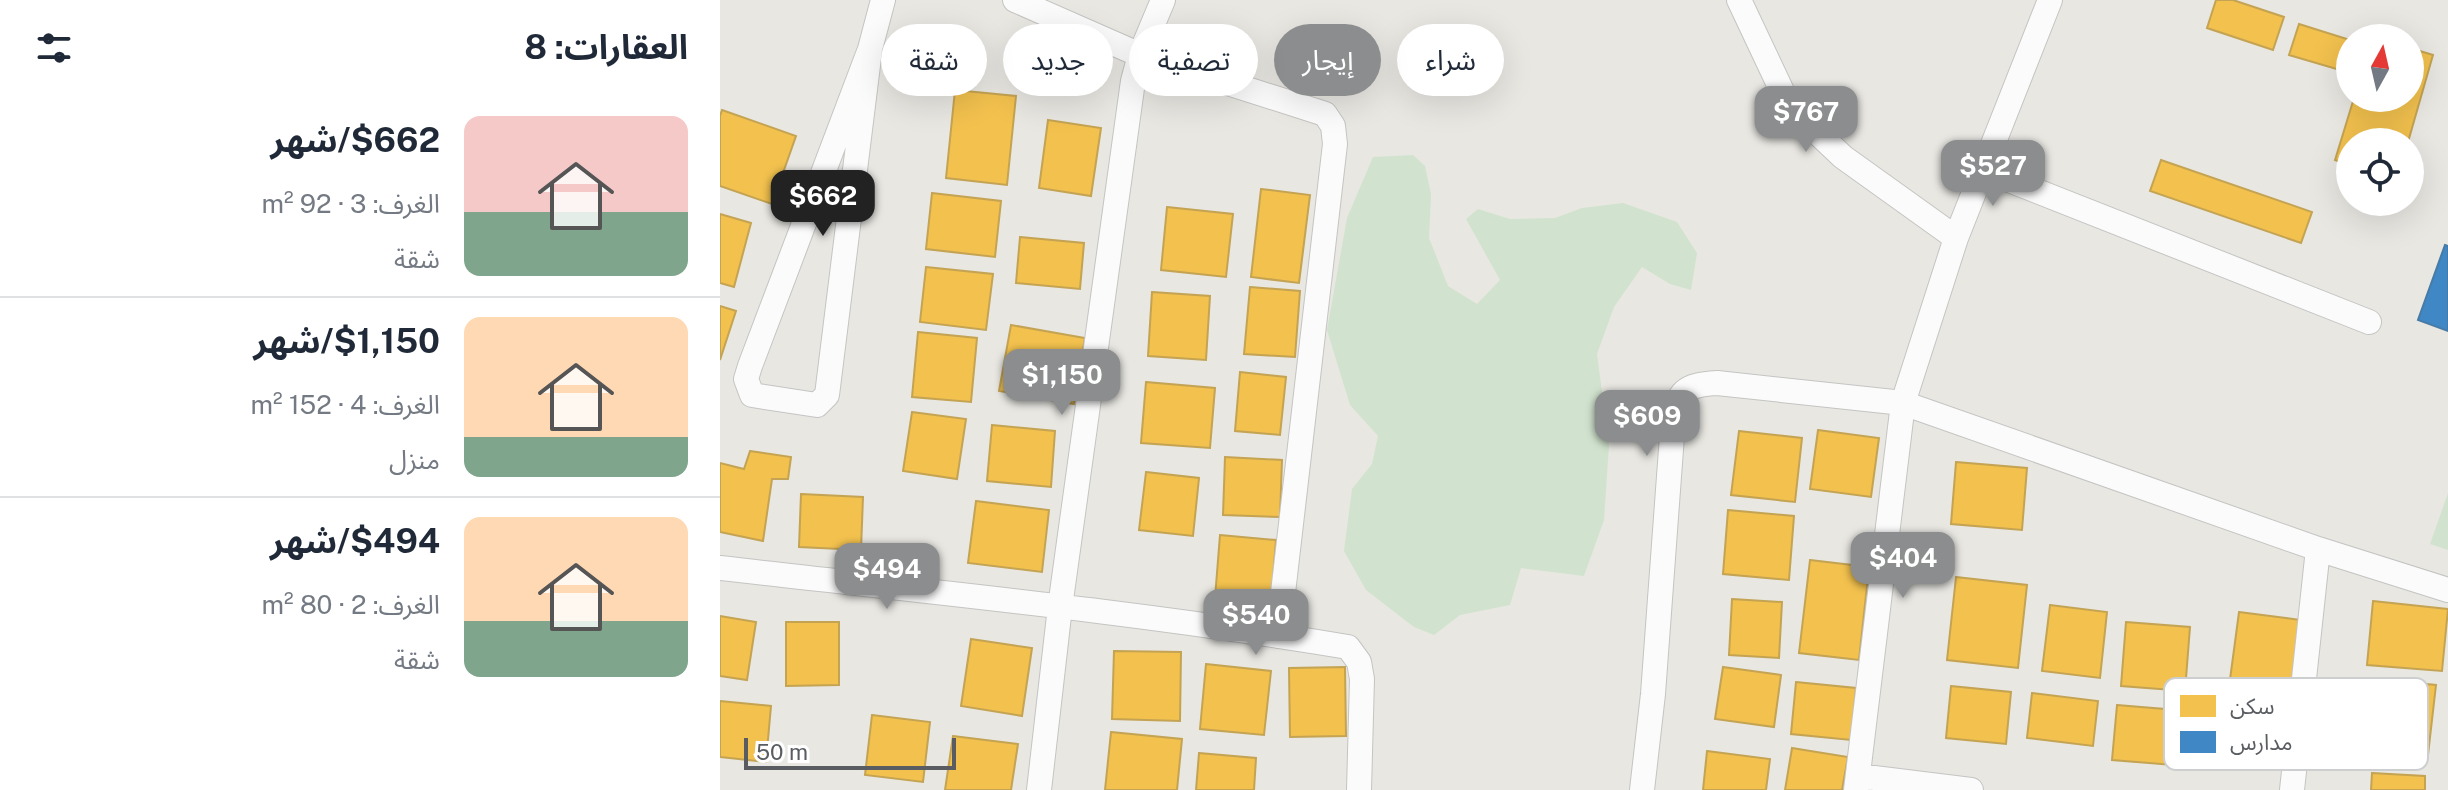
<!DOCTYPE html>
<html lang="ar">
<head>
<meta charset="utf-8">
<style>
  :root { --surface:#fff; --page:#f2f2f3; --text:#1f2937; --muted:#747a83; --line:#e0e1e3; --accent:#8b8d8e }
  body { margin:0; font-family:"Public Sans","Noto Sans Arabic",sans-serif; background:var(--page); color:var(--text); direction:rtl; height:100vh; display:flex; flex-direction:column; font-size:30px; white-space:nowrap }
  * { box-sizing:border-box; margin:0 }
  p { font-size:26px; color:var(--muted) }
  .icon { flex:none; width:44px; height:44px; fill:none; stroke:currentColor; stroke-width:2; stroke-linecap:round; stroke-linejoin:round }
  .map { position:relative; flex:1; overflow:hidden; direction:ltr }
  .panel { display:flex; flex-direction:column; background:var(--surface); width:720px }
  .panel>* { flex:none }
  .banner { position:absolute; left:24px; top:24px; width:760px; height:72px; direction:rtl; display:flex; gap:16px }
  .needle { width:52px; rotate:8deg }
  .controls { position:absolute; left:1616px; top:24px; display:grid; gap:16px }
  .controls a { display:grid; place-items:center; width:88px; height:88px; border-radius:50%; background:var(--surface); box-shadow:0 8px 32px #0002; font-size:40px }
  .scale { position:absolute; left:24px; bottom:20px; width:212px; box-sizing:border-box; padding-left:8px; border:4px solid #595c60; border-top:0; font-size:22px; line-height:28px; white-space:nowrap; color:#595c60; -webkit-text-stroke:6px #fff; paint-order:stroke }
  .price { position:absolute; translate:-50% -68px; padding:0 18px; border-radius:16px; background:var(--accent); color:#fff; font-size:26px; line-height:52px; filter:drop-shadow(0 2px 4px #0008) }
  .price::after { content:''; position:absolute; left:50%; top:48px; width:24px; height:18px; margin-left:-12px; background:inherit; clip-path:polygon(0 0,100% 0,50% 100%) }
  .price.current { background:#222; color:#fff }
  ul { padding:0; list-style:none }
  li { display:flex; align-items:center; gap:24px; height:200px; padding:0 32px }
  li+li { border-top:2px solid var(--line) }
  li span { display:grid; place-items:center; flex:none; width:224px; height:160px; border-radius:16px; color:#555 }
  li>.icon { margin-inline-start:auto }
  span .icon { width:96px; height:96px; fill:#fffc; stroke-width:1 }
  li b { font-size:34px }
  h2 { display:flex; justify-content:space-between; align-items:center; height:96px; padding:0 32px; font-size:34px }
  .chip { padding:0 28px; border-radius:36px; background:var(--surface); box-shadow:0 8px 32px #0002; font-size:28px; line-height:72px }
  .chip.current { background:var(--accent); color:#fff }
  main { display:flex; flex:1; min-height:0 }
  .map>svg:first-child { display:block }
  .green { fill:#d1e3ce }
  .homes { fill:#f2c14e; stroke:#c4a353; stroke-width:2 }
  .schools { fill:#3f88c5; stroke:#477ba7; stroke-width:2 }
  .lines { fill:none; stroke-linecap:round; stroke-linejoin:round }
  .street-casing { stroke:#c4c4c3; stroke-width:26 }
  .street { stroke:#fcfbfb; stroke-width:24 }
  .key { fill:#fff; stroke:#cdcecf; stroke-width:2 }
  .key-label { font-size:22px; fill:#595c60 }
</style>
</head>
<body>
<main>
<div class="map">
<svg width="1728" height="790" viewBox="0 0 1728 790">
  <rect width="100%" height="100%" fill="#e8e7e2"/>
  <path class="green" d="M 693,155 L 705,166 L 711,194 L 709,238 L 728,286 L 757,304 L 780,280 L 746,219 L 758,209 L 790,219 L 835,218 L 862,208 L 903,203 L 957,222 L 977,253 L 971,290 L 950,284 L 922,267 L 894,307 L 877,354 L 889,445 L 884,520 L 864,576 L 801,568 L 790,605 L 740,615 L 714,635 L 694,627 L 646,590 L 624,551 L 632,489 L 652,464 L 658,436 L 630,405 L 607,330 L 627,218 L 653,157 Z
    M 1728,493 L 1728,550 L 1710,544 Z"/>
  <path class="homes" d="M 1496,0 L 1513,0 L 1564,17 L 1553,50 L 1487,28 Z
    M 1579,24 L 1630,40 L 1630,73 L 1569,55 Z
    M 1690,48 L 1713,55 L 1688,142 L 1630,142 L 1630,165 L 1615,160 L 1634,98 L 1690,98 Z
    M 235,90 L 296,96 L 287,185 L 226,178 Z
    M 2,110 L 76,136 L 52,204 L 0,186 L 0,116 Z
    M 328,120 L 381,128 L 371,196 L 319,188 Z
    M 1441,160 L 1592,212 L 1581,243 L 1430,191 Z
    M 541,189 L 590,195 L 579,283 L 531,277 Z
    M 212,193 L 281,201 L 275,257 L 206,249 Z
    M 447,207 L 513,214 L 506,277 L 441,270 Z
    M 0,214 L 31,223 L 14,287 L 0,283 Z
    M 300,237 L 364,243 L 360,289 L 296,283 Z
    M 206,267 L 273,274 L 266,330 L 200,322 Z
    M 530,287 L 580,291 L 575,357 L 524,354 Z
    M 432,292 L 490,296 L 486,360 L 428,356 Z
    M 0,306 L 16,311 L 0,360 Z
    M 291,325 L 365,338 L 354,404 L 279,391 Z
    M 198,332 L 257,338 L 251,402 L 192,397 Z
    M 520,372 L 566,377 L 560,435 L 515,431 Z
    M 426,382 L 495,388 L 490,448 L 421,443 Z
    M 192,412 L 246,419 L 237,479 L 183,471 Z
    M 272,425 L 335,431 L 331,487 L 267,481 Z
    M 1098,430 L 1159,438 L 1151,497 L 1090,489 Z
    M 1019,431 L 1082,438 L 1075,502 L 1011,495 Z
    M 30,451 L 71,457 L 68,479 L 52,479 L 43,541 L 0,532 L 0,463 L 24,469 Z
    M 505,457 L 562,460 L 560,517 L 503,515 Z
    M 1236,462 L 1307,468 L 1302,530 L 1231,524 Z
    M 426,472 L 479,478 L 473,536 L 419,530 Z
    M 81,494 L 143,497 L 141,550 L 79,547 Z
    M 256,501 L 329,510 L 322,572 L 248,563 Z
    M 1008,510 L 1074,516 L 1069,580 L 1003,574 Z
    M 500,535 L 556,540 L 551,603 L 495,598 Z
    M 1090,560 L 1149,567 L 1139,660 L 1079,653 Z
    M 1236,577 L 1307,585 L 1298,668 L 1227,660 Z
    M 1012,599 L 1062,602 L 1059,658 L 1009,655 Z
    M 1653,601 L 1728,609 L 1722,671 L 1647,665 Z
    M 1330,605 L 1387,612 L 1380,678 L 1322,671 Z
    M 1519,612 L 1581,620 L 1568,711 L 1507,702 Z
    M 0,616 L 36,622 L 27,680 L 0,676 Z
    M 66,622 L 119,622 L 119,685 L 66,686 Z
    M 1406,622 L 1470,627 L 1465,691 L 1401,686 Z
    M 251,639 L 312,648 L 302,716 L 241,706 Z
    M 394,651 L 461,652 L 460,721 L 392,719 Z
    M 486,664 L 551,671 L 544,735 L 480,729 Z
    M 625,667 L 626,736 L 570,737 L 569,668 Z
    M 1003,667 L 1061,675 L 1054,727 L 995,719 Z
    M 1653,679 L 1716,685 L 1708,755 L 1645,748 Z
    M 1076,682 L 1136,688 L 1131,740 L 1071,734 Z
    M 1231,686 L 1291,692 L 1286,744 L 1226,738 Z
    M 1312,693 L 1378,701 L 1373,746 L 1307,738 Z
    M 0,701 L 51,706 L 46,762 L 0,757 Z
    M 1397,705 L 1469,711 L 1465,766 L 1392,760 Z
    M 152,715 L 210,722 L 203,782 L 145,775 Z
    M 391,732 L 462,739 L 457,790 L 385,790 Z
    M 233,736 L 298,744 L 291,790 L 225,790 Z
    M 1072,748 L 1128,757 L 1122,790 L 1065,790 Z
    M 987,751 L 1050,759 L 1046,790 L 983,790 Z
    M 479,753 L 536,758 L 534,790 L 476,790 Z
    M 1652,773 L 1705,776 L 1705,790 L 1651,790 Z"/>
  <path class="schools" d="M 1725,245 L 1728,246 L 1728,331 L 1698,320 Z"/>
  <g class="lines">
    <defs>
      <path id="street" d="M 295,0 L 420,55 L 605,114 L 613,126 L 615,144 L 558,636
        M 1019,0 L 1069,106 L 1123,157 L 1236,238
        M 150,49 L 107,395 L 97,405 L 32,395 L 26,379 L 30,366 L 150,49 L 163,0
        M 1261,169 L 1649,322
        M 0,568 C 209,592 420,612 628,647 L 639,662 L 642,679 L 639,790
        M 1138,776 L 1251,790
        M 319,790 L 340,607 L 413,81 L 420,55 L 443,0
        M 922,790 L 933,694 L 953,422 C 958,391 964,385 997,383 L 1183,403 L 1598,549 L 1728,590
        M 1136,790 L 1183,403 L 1236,238 L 1330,0
        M 1572,790 L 1598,549"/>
    </defs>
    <use href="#street" class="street-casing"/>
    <use href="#street" class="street"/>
  </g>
  <rect x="1444" y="678" width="264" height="92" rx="12" class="key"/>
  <rect x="1460" y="695" width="36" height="22" fill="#f2c14e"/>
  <rect x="1460" y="731" width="36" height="22" fill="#3f88c5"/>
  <g class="key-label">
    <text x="1510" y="714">سكن</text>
    <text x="1510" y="750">مدارس</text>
  </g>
</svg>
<div class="controls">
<a><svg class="needle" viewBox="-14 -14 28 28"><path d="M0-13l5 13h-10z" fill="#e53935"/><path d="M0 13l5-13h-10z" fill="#747a83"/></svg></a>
<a><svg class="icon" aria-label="locate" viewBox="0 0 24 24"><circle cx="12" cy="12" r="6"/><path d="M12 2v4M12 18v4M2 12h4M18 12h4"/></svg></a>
</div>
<div class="scale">50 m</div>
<b class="price" style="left:1086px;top:154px">$767</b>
<b class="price" style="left:1273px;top:208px">$527</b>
<b class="price current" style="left:103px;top:238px">$662</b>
<b class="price" style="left:342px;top:417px">$1,150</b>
<b class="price" style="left:927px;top:458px">$609</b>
<b class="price" style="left:1183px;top:600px">$404</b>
<b class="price" style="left:167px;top:611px">$494</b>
<b class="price" style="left:536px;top:657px">$540</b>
<div class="banner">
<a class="chip">شراء</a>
<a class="chip current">إيجار</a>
<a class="chip">تصفية</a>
<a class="chip">جديد</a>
<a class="chip">شقة</a>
</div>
</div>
<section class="panel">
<h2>العقارات: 8<svg class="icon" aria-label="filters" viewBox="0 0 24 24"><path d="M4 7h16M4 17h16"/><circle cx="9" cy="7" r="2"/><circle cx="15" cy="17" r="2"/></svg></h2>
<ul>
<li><span style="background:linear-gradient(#f6c9c9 60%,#7fa58c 0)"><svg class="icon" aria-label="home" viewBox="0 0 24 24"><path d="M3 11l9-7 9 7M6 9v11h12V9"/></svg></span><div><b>$662/شهر</b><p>الغرف: 3 · 92 m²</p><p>شقة</p></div></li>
<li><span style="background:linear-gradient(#ffd9b3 75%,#7fa58c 0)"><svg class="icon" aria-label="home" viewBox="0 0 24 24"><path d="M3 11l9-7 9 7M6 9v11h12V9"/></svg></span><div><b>$1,150/شهر</b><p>الغرف: 4 · 152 m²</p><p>منزل</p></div></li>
<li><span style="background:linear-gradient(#ffd9b3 65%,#7fa58c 0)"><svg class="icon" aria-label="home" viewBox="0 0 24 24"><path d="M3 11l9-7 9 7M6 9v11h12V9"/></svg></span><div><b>$494/شهر</b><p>الغرف: 2 · 80 m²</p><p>شقة</p></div></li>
</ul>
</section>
</main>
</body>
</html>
